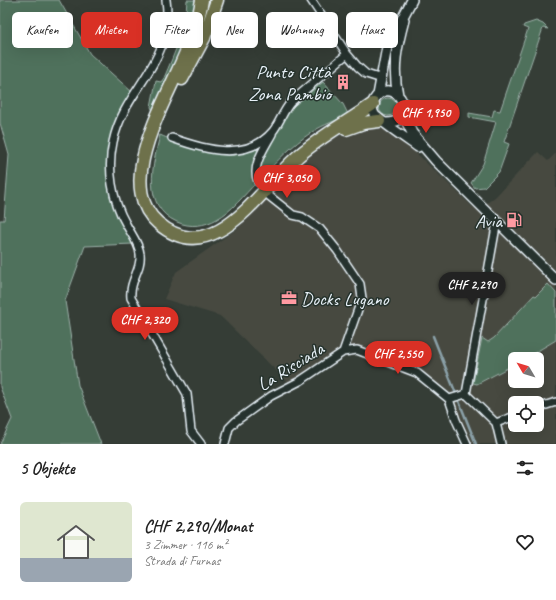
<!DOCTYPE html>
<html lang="de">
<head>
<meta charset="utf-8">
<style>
  :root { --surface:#fff; --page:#f6f6f6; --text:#222; --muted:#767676; --accent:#d93025 }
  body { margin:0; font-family:Caveat,sans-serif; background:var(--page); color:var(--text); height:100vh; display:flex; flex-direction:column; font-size:15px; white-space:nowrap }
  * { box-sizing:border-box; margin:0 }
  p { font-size:13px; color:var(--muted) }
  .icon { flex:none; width:22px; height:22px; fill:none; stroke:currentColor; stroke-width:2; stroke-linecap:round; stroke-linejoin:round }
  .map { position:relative; height:444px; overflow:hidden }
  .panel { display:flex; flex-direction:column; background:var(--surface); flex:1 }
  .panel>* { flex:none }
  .hud { position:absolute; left:12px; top:12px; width:532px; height:36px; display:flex; gap:8px }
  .needle { width:26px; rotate:308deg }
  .controls { position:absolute; left:508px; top:352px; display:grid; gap:8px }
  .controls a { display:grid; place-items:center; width:36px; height:36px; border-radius:6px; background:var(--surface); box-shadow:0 4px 16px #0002; font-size:20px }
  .price { position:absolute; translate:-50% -34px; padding:0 9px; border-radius:14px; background:var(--accent); color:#fff; font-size:13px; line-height:26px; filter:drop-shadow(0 1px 2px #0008) }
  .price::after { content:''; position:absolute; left:50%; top:24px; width:12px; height:9px; margin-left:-6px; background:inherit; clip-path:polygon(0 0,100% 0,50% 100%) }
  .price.current { background:#222; color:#fff }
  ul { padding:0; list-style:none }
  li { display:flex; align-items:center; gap:12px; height:100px; padding:0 20px }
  li span { display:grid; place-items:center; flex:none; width:112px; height:80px; border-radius:6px; color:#555 }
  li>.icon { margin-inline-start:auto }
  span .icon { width:48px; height:48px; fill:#fffc; stroke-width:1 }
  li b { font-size:17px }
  h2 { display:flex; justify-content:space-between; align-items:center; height:48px; padding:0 20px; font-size:17px }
  .chip { padding:0 14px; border-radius:6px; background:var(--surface); box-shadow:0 4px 16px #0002; font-size:14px; line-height:36px }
  .chip.current { background:var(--accent); color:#fff }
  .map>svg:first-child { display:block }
  .built { fill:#464940; fill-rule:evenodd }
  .green { fill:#50715b; stroke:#9cb1aa }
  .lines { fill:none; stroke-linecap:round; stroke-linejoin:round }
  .stream { stroke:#8ba1a9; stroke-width:2.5 }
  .street-casing { stroke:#e8f1f8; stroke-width:10 }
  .secondary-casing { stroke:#e8f1f8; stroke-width:12 }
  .highway-casing { stroke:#e8f1f8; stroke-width:15 }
  .street { stroke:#26332d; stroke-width:7 }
  .secondary { stroke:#26332d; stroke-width:9 }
  .highway { stroke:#6e714b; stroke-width:12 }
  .labels { text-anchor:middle; stroke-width:3; stroke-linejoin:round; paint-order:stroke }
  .poi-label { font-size:19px; fill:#e8f1f8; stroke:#26332d; text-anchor:end }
  .street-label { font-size:19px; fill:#e8f1f8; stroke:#26332d }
</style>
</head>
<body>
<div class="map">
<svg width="556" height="444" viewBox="0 0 556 444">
  <rect width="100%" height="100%" fill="#353d36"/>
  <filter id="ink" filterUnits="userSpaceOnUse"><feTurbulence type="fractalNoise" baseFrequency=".025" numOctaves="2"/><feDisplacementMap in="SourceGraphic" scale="8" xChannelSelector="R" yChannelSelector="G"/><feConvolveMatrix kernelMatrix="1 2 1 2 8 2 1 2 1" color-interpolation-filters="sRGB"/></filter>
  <g filter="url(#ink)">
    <path class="built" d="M 379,126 L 393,131 L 474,208 L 477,203 L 482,207 L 496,196 L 538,152 L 548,161 L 556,153 L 556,444 L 466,444 L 449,399 L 417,373 L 357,350 L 343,352 L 291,385 L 220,316 L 164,299 L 176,272 L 238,228 L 282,180 L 307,158 L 329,141 L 351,130 ZM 515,359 L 537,359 L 537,381 L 515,381 ZM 515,403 L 537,403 L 537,425 L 515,425 Z"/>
    <path class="green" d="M 0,0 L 59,0 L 90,54 L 132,92 C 96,146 101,191 133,244 L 85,246 L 65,301 L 78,385 L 101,444 L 0,444 L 12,419 L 0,387 L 0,220 L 4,220 L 9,155 L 0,123 Z
      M 187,0 L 196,0 C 188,39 170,75 153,111 L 151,107 L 156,81 L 161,82 L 164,78 C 175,52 186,28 187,0 Z
      M 536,21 L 543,24 L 548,29 L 543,28 L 504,142 L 509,144 L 499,172 L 484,187 L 475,188 L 471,183 L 483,164 L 496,122 L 469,117 L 469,113 L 492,117 L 494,110 L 500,111 L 528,29 L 523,27 L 524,25 Z
      M 323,82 L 343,104 L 348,114 C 337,121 324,124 312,132 C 292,145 276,162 260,179 L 259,163 L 284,114 Z
      M379 107a9 9 0 1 1 18 0a9 9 0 1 1-18 0Z
      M 160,135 C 176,142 218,158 235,155 C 246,153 257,145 266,140 L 253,168 L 256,183 C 244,195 232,211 217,219 C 205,226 190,228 177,222 C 141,206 153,164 160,135 Z
      M 548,284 L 556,293 L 556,340 L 524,359 L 515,359 L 515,364 L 477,384 L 473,383 L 482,338 L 488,342 L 494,338 L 534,295 L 536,296 Z"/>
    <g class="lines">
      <path class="stream" d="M 433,336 L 476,444"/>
      <defs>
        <path id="street" d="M 166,0 C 175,64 125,86 113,142 C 107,169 112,200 126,224 C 131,234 139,243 140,254 C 142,270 129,280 131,298 L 187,394 L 191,431 L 201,444
          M 311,0 L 347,54 L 358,67 L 366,74 L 382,79
          M 172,138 C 205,150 247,162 273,131 C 280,122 283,111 291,102 L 347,54
          M 258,182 C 251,166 264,149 272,134
          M 269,196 L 293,215 L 302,217 L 320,229 L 337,250 L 360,284 L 362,298 L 343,352
          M 466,394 L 497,221
          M 466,394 L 496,423 L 501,444
          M 449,399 L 456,420 L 467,444
          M 449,399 L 466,394
          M 537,408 L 556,402
          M 496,423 L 515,416
          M 225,444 L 229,428 L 236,421 L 271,396 L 300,381 L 343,352 L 357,350 L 417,373 L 449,399"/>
        <path id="secondary" d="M 378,95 L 387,47 L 412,0
          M 398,95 C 392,68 397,46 404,20
          M 403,114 L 412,133 L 436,161 L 556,280
          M 386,123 C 422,122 396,74 376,97 C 372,102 371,108 374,114 C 376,118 411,142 418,147"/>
        <path id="highway" d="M 202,0 C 193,56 155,104 143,159 C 138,181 139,207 158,223 C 213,271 260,190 296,158 C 319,137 348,122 373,104
          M 182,79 L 204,38 L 217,0
          M 346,129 L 363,123 L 379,121"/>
      </defs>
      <use href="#street" class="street-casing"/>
      <use href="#secondary" class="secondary-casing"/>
      <use href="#highway" class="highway-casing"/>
      <use href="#street" class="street"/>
      <use href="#secondary" class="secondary"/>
      <use href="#highway" class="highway"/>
    </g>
  </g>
  <defs>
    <symbol id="building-bare" viewBox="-9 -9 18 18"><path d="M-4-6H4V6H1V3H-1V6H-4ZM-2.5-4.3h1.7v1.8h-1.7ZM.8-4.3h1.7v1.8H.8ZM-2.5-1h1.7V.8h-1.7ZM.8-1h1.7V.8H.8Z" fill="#ff9aa2" stroke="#26332d" stroke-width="2.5" paint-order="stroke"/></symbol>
    <symbol id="fuel-bare" viewBox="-9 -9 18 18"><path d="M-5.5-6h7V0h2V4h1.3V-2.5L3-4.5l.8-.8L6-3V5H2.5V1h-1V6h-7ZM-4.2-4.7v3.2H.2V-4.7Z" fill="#ff9aa2" stroke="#26332d" stroke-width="2.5" paint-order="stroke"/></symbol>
    <symbol id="office-bare" viewBox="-9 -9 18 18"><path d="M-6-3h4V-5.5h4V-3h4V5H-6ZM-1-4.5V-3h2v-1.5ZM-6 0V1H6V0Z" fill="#ff9aa2" stroke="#26332d" stroke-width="2.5" paint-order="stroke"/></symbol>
  </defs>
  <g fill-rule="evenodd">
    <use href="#building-bare" x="332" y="71" width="22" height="22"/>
    <use href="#fuel-bare" x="503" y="209" width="22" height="22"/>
    <use href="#office-bare" x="278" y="287" width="22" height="22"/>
  </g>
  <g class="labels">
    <g class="poi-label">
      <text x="331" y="78">Punto Città<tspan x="331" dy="22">Zona Pambio</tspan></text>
      <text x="502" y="227">Avia</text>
      <text x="301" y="305" text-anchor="start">Docks Lugano</text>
    </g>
    <g class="street-label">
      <text transform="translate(290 366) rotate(-32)" y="7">La Risciada</text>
    </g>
  </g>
</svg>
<div class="controls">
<a><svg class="needle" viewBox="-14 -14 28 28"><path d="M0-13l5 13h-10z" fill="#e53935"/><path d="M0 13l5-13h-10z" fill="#767676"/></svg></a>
<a><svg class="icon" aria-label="locate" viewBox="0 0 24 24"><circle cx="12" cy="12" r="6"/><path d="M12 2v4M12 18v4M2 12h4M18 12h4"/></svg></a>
</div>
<b class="price" style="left:426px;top:134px">CHF 1,950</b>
<b class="price" style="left:287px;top:199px">CHF 3,050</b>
<b class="price current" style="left:472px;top:306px">CHF 2,290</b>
<b class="price" style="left:145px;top:341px">CHF 2,320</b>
<b class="price" style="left:398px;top:375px">CHF 2,550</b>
<div class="hud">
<a class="chip">Kaufen</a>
<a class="chip current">Mieten</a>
<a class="chip">Filter</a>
<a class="chip">Neu</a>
<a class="chip">Wohnung</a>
<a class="chip">Haus</a>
</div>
</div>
<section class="panel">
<h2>5 Objekte<svg class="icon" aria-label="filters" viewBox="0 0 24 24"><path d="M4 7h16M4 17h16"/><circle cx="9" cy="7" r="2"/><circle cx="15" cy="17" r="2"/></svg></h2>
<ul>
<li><span style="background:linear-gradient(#dfe7d0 70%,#9aa5b1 0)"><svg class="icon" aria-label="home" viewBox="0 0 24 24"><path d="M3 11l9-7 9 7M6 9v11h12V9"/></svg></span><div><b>CHF 2,290/Monat</b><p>3 Zimmer · 116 m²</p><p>Strada di Furnas</p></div><svg class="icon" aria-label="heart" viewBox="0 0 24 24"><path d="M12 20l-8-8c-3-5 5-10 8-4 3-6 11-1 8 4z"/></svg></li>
</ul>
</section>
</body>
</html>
